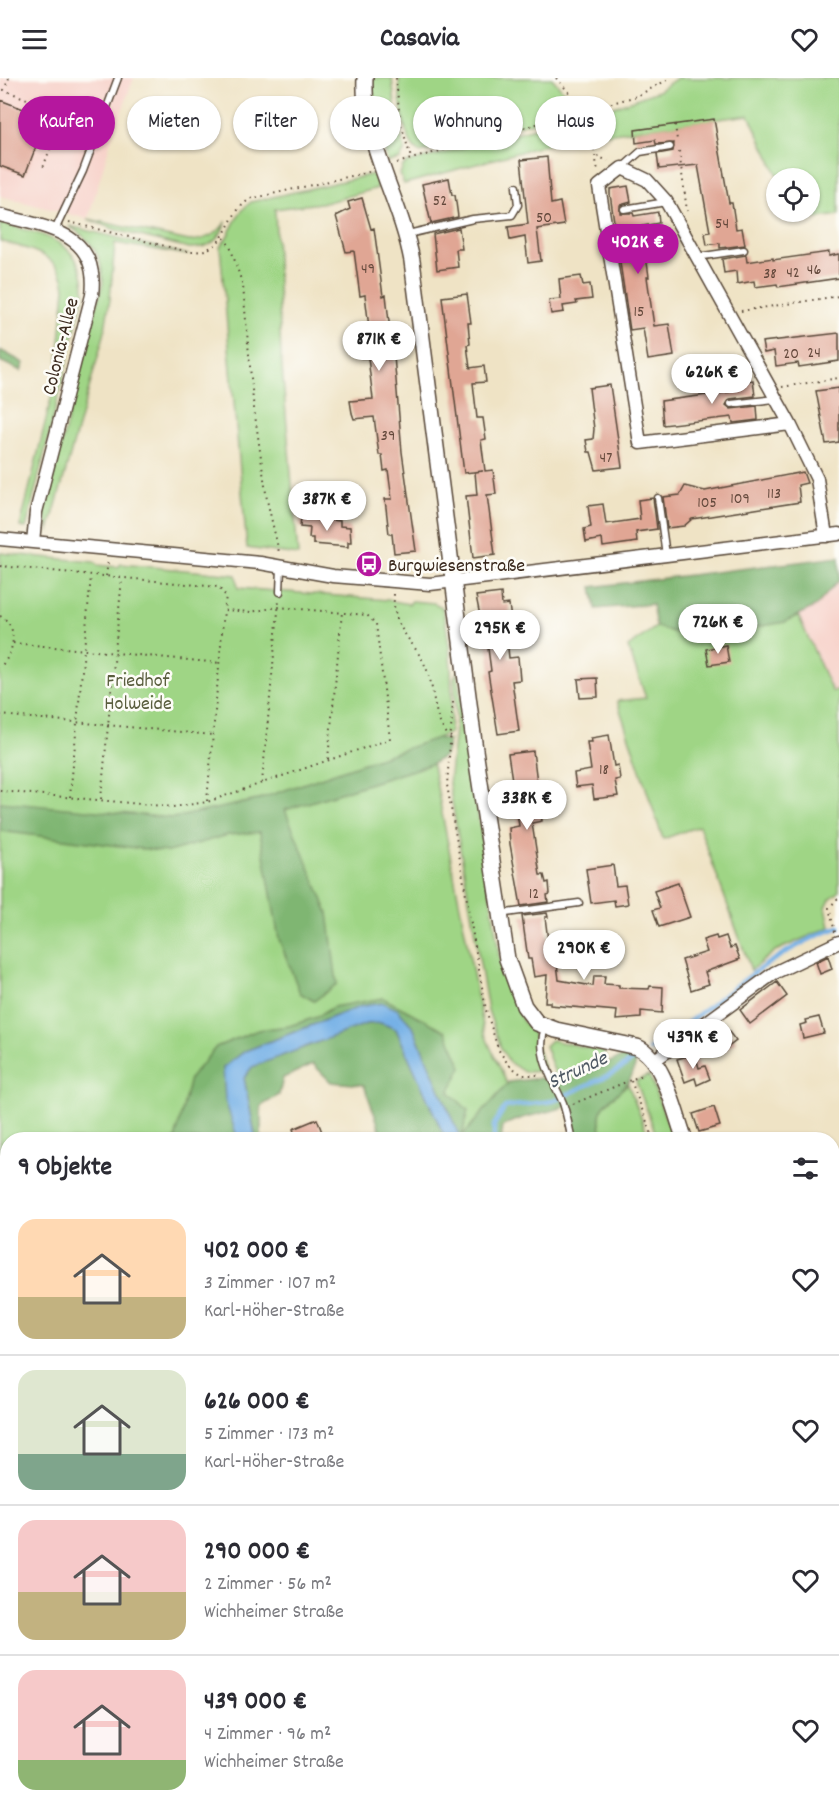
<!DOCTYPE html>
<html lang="de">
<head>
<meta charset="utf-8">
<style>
  :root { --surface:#fff; --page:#f2f2f3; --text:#2b2b33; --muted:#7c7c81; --line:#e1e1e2; --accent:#b5179e }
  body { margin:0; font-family:Dekko,sans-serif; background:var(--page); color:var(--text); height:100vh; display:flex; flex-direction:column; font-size:22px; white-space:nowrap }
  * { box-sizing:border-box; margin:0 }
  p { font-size:20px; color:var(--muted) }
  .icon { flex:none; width:33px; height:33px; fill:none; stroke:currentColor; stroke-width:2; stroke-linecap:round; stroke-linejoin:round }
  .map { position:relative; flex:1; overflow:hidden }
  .details { position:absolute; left:0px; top:1054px; width:840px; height:686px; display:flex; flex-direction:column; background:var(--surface); border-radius:24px 24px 0 0; box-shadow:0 2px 4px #0004 }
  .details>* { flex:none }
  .banner { position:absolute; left:18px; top:18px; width:804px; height:54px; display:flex; gap:12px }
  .controls { position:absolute; left:766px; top:90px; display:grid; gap:12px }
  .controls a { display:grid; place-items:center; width:54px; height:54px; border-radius:50%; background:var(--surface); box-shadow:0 2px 4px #0004; font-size:30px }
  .price { position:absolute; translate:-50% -51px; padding:0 14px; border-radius:21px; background:#fff; color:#222; font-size:20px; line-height:39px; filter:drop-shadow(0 2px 3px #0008) }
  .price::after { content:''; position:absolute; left:50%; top:36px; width:18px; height:14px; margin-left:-9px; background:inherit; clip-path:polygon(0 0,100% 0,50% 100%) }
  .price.active { background:var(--accent); color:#fff }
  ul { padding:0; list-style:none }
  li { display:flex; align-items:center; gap:18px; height:150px; padding:0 18px }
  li+li { border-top:2px solid var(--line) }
  li span { display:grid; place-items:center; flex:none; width:168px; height:120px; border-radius:18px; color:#555 }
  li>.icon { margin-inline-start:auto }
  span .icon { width:72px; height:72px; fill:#fffc; stroke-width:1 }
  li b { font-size:26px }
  h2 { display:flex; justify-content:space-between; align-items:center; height:72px; padding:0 18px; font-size:26px }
  .pill { padding:0 21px; border-radius:27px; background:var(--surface); box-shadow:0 2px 4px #0004; font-size:21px; line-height:54px }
  .pill.active { background:var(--accent); color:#fff }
  header { display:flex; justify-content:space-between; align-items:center; height:78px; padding:0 18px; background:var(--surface); font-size:27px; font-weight:700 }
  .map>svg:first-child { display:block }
  .built { fill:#f7d1c9 }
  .green { fill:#9fd585; stroke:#6d8052; stroke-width:1.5 }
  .forest { fill:#7fb672; stroke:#5d7048; stroke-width:1.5 }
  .water { fill:#74b0e6; stroke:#586d82; stroke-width:1.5 }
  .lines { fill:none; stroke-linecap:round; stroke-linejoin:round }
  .stream { stroke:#74b0e6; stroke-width:4.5 }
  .building { fill:#e0a694 }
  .service-casing { stroke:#564637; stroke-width:9 }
  .minor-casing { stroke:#564637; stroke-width:15 }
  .tertiary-casing { stroke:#564637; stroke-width:18 }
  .primary-casing { stroke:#564637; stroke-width:22 }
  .path { stroke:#564637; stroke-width:2; stroke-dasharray:1.5 4.5; stroke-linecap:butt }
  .service { stroke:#fff; stroke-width:6 }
  .minor { stroke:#fff; stroke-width:12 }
  .tertiary { stroke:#fff; stroke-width:15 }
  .primary { stroke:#fff; stroke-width:20 }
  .tram { stroke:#3b2a1e; stroke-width:1.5 }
  .labels { text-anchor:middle; stroke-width:5; stroke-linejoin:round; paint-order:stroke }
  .number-label { font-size:16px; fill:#64493c }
  .street-label { font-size:20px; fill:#3b2a1e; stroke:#fdfcf7 }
  .poi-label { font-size:20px; fill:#3b2a1e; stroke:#fdfcf7; text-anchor:start }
  .park-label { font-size:20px; fill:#595d3d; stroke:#fdfcf7 }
  .water-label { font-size:21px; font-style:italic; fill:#4f5964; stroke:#fdfcf7 }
</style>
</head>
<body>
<header><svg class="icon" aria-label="menu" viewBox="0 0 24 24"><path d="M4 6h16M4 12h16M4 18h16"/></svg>Casavia<svg class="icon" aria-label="heart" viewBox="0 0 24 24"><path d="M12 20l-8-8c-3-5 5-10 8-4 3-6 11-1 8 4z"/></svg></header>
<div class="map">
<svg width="839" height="1739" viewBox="0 0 839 1739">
  <rect width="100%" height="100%" fill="#fdfcf7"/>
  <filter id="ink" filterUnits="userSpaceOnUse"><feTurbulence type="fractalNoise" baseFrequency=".0167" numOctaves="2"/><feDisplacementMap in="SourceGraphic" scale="12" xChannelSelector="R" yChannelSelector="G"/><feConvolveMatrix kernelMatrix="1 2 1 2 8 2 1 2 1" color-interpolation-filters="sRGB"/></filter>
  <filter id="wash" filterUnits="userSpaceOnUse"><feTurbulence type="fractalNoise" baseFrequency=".008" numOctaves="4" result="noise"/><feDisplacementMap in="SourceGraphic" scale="24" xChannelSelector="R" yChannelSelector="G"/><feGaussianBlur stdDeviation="1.35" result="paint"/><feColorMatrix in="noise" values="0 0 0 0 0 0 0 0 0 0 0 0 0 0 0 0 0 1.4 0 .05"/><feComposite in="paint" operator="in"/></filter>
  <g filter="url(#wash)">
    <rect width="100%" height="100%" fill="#efe3c5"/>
    <path class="built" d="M 0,0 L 134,0 L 112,59 L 88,141 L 0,118 Z
      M 839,502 L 839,613 L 832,613 L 798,537 L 816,528 Z
      M 837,1116 L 839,1223 L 833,1229 L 832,1117 Z"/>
    <path class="green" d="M 371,0 L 392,0 L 397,44 L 405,72 L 400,81 L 388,84 L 375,42 Z
      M 399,0 L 552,0 L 577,29 L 573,33 L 421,75 C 403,69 399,17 399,0 Z
      M 677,0 L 839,0 L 839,137 L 799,143 L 794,134 L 810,134 L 810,100 L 779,100 L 749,37 L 598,57 L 595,41 L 599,34 L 658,13 Z
      M 575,39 L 582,41 L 585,56 L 404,106 L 400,96 L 403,88 L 407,85 Z
      M 374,96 L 378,110 L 328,124 L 275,131 L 281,278 L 298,477 L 247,470 L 220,169 C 233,154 234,136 251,124 Z
      M 88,141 L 189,163 C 204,162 218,157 226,143 C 220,162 210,171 189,170 L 116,152 Z
      M 0,145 C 41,156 85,162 84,215 L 26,450 L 20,449 L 57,296 L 65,210 C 61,176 29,171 0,163 Z
      M 69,148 L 189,177 L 115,165 L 110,221 L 104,257 L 49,452 L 44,434 L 103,204 C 102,177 92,162 69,148 Z
      M 0,475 L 94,484 L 97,487 L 118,489 L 121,486 L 236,497 L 238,510 L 388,522 L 409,526 L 412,523 L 434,525 L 442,529 C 452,568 453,615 450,655 L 437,660 L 431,678 L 484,953 C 492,978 507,998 513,1024 L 461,1059 L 397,932 L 383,925 L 362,928 L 199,1062 L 8,1062 L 7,1171 L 0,1166 Z
      M 798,537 L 832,613 L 839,613 L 839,814 L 830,821 L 826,829 L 830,849 L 775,873 L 751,892 L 699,748 L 663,761 L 617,623 L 646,620 L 628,569 L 656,549 L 681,542 L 785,544 Z
      M 457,594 L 500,883 L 522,942 L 532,953 L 545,993 L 524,994 L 509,984 L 501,970 L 488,932 L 449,706 L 456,642 L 454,600 Z
      M 551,962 L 603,973 L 608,985 L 559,1006 L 545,968 Z
      M 649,997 L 674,1062 L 658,1062 L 636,1003 Z
      M 628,1006 L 650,1062 L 604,1062 C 592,1030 605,1025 628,1006 Z
      M 0,1192 L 7,1195 L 7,1240 L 0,1239 Z"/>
    <path class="forest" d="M 0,272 L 24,285 L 21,293 L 0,283 Z
      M 839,479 L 839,502 L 816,528 L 785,544 L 694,560 L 656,549 L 652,526 L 596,531 L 592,509 Z
      M 437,660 L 449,662 L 445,677 L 432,686 L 285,732 L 328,835 L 337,906 L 314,923 L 300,915 L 279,861 L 260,754 L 228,757 L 168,774 L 0,753 L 0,724 L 173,740 L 253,723 Z
      M 383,920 L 446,953 L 462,989 L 449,1014 L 468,1032 L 462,1058 L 509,1004 L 541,1000 L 560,1006 L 626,977 L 636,983 C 629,1027 586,1014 604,1062 L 577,1062 L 568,1027 C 547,1037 522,1036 503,1049 L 501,1062 L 461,1062 L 413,949 L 397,932 L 383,925 L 362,928 L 245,973 L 223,990 L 238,1062 L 175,1062 L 190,1000 L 216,969 L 258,952 L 289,948 L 317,939 L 333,929 Z
      M 381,945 L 396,951 L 446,1062 L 384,1062 L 364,1007 L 331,1004 L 313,986 L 283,1000 L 279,1017 L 261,1028 L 261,1062 L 256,1062 L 244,1000 L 252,989 L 366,946 Z"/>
    <path class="water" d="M 383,925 L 397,931 L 413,949 L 461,1062 L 446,1062 L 396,951 L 381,945 L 366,946 L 252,989 L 244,1000 L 256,1062 L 238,1062 L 225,1022 L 223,990 L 245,973 L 362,928 Z"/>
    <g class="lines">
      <path class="stream" d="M 649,972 C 712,931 767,874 839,849
        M 494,1062 L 494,1047 L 505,1029 L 553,1023 L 613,995 L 642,976
        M 0,1169 L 8,1174"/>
    </g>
    <g id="blocks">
      <path class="building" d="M 0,22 L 47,40 L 25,97 L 0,88 Z
        M 714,41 L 729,125 L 732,125 L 736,151 L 742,150 L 745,167 L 720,170 L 720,165 L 707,167 L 705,155 L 710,154 L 698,87 L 659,91 L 657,76 L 673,73 L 674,65 L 656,66 L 655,62 L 636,65 L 635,52 Z
        M 547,79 L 551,126 L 560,124 L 564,147 L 537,151 L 541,183 L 528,185 L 525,159 L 510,162 L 508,149 L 528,146 L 521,82 Z
        M 449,100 L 452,117 L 455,117 L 458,139 L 431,145 L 422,106 Z
        M 628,108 L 631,124 L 620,127 L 620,135 L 633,135 L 634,138 L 658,134 L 659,145 L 642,148 L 649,199 L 647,199 L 654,248 L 669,246 L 674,278 L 648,282 L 643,250 L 630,252 L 610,116 L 610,111 Z
        M 362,120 L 371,151 L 374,150 L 383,218 L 386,217 L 390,253 L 383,255 L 386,278 L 394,278 L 402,374 L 416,473 L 394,475 L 392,456 L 389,456 L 385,421 L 392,421 L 388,392 L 384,393 L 382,377 L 379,377 L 374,339 L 354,341 L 352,335 L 350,323 L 373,321 L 368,280 L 361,280 L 359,268 L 371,266 L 365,217 L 360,218 L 354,173 L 346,174 L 336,138 L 350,131 L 348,124 Z
        M 459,150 L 462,171 L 456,171 L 458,189 L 437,192 L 433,156 Z
        M 829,174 L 829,178 L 839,176 L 839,200 L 778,209 L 777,206 L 755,209 L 754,203 L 737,206 L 736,193 L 724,195 L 722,181 L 746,177 L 747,184 L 773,180 L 773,182 Z
        M 581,198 L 583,207 L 590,206 L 592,221 L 576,223 L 577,226 L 563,228 L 564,234 L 551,236 L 549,222 L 561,221 L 559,201 Z
        M 467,216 L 471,245 L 468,245 L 470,266 L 467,267 L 470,290 L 484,288 L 486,304 L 473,305 L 477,340 L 483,340 L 486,361 L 481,362 L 485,393 L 493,392 L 496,416 L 487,417 L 495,477 L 473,480 L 466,418 L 477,417 L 475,394 L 483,393 L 464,395 L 442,219 Z
        M 839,255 L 839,283 L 799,289 L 798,285 L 776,288 L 774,273 L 764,275 L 762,264 Z
        M 738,291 L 740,304 L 753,302 L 755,318 L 730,321 L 726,327 L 731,331 L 757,328 L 758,342 L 733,345 L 732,339 L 663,347 L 661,323 L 729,314 L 726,292 Z
        M 610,307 L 622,389 L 596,392 L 591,374 L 588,374 L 586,362 L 593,361 L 594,351 L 589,310 Z
        M 839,310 L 839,364 L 826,366 L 816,313 Z
        M 803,394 L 807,405 L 798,407 L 800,424 L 692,441 L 684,448 L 667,450 L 663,419 L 680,417 L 685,408 L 705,413 Z
        M 653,420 L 657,451 L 636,454 L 637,464 L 603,469 L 602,461 L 586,464 L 584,451 L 591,449 L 588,428 L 603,426 L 606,446 L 640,441 L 638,422 Z
        M 301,439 L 340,443 L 340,448 L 350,449 L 351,464 L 348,464 L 348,469 L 313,466 L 313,460 L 309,460 L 310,450 L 300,449 Z
        M 501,515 L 502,527 L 509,526 L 511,542 L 508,542 L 508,551 L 506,551 L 509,580 L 518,579 L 520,602 L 512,603 L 519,653 L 498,656 L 488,594 L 491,593 L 487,563 L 483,553 L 476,518 Z
        M 726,567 L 729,584 L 709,587 L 706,571 Z
        M 597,600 L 598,619 L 580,620 L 578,601 Z
        M 609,657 L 614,688 L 618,687 L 620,701 L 615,702 L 618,718 L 594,721 L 592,707 L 576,709 L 574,695 L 591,692 L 587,664 L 592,664 L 591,660 Z
        M 533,673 L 542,743 L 532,745 L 540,797 L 544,797 L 546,805 L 549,804 L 550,816 L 547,817 L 548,824 L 521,828 L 510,766 L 509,750 L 519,748 L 508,676 Z
        M 613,787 L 616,808 L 625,807 L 628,826 L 615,828 L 614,822 L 591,825 L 586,791 Z
        M 678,805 L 690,839 L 659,849 L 653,832 L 660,830 L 654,813 Z
        M 547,835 L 548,839 L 545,839 L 549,870 L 552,870 L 553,878 L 556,877 L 559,902 L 593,908 L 594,898 L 605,898 L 604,906 L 619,907 L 619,910 L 649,911 L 650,908 L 663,909 L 662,935 L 641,933 L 641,940 L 616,942 L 617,933 L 550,927 L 550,924 L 545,924 L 547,897 L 534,899 L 531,881 L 528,881 L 522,838 Z
        M 716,858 L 717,861 L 726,858 L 730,870 L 735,868 L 740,881 L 705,894 L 709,906 L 691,912 L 682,882 L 707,874 L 703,862 Z
        M 828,878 L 832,891 L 820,896 L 816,884 Z
        M 777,904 L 787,918 L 750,946 L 740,932 Z
        M 819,939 L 824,955 L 803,960 L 800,947 L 807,945 L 806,942 Z
        M 722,945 L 736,963 L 723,973 L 710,954 Z
        M 695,976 L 699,990 L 705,988 L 710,1001 L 697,1007 L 695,1000 L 685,1004 L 677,981 Z
        M 714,1029 L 720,1048 L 699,1054 L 693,1036 Z
        M 317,1041 L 325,1062 L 297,1062 L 293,1051 Z"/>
    </g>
  </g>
  <g filter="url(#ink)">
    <use href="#blocks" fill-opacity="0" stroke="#564637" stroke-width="1.5"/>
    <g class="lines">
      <defs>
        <path id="service" d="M 622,90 L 640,74 L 670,69
          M 624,131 L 666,124
          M 55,152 L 83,93 L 118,0
          M 408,156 L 473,141 L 512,137 L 518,127 L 516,109
          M 697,179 L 744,172
          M 731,326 L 775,321
          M 658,420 L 666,477
          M 280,514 L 281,489
          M 499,836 L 579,825
          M 545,950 C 535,976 553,1002 563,1025 C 567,1037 569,1050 572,1062
          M 832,1486 L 839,1485
          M 201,1739 L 202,1735
          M 304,1739 L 305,1732"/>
        <path id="minor" d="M 0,137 C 47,150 100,154 92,217 L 36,434 L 33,464
          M 790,346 L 640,365 L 599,108 L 622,90 L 647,102 L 666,123 L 790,346 L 817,401 L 826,458
          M 0,461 L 260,485 L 333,498 L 430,506 L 839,456
          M 655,982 L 774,895 L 839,864
          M 832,1242 L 839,1235
          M 0,1386 L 8,1386
          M 468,1739 L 469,1732
          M 816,1739 L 816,1732"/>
        <path id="tertiary" d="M 365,0 C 362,64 401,122 412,183 L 475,672 L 507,881 L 524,928 L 537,945 L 556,952 L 637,969 C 664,980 675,1036 685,1062
          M 669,1739 L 670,1732"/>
        <path id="primary" d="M 0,1605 L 8,1605
          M 832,1606 L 839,1606"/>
      </defs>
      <use href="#service" class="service-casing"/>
      <use href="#minor" class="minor-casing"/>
      <use href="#tertiary" class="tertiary-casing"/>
      <use href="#primary" class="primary-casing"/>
      <path class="path" d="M 9,0 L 4,12 L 63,35 L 43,90
        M 396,0 L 400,43 L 411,80
        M 556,0 L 587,34 L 598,93
        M 675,47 L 677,62
        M 679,73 L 687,133
        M 597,78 L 608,83
        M 397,85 L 637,18 L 671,0
        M 69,144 L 189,174 C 232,174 221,140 250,121 L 369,94
        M 224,160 L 230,168 L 243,208 L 253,323 L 267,422 L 279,474
        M 741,233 L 839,218
        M 782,309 L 839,300
        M 0,488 L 218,509 L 226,518 L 224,532 L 251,534 L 278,529 L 367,537 L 376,546 L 390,661 L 207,724 L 173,729 L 0,713
        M 106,498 L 108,483
        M 394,516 C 391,553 418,564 428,595 C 435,613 433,647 451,659
        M 0,538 C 20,548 14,576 0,589
        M 13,565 L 220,585
        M 453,624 L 447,707 L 486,932 L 498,971 L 508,986 L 522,997 L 538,997
        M 0,637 L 213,657
        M 328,681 L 342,534
        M 262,705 L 279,523
        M 70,719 L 91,498
        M 101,721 L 122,500
        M 207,723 L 224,532
        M 835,854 L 829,830 L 839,819
        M 561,1000 L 606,976
        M 631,1003 L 654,1062
        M 573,1026 L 645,996
        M 0,1186 L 8,1189
        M 0,1579 L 8,1579
        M 86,1739 L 87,1732
        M 139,1739 L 140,1732"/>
      <use href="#service" class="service"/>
      <use href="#minor" class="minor"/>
      <use href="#tertiary" class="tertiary"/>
      <use href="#primary" class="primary"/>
      <path class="tram" d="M 0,1253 L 8,1254
        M 832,1278 L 839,1276"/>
    </g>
  </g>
  <defs>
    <symbol id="bus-disc" viewBox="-11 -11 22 22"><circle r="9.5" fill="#b5179e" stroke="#fdfcf7"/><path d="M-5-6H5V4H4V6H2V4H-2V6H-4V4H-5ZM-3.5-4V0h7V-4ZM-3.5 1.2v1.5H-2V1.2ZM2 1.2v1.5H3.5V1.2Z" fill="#fff"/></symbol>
  </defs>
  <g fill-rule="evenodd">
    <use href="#bus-disc" x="354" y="471" width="30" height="30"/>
  </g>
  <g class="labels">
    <g class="number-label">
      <text x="440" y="127">52</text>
      <text x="544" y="144">50</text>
      <text x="722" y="150">54</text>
      <text x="368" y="195">49</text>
      <text x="814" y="196">46</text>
      <text x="793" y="199">42</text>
      <text x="770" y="200">38</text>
      <text x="639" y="238">15</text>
      <text x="814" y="279">24</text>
      <text x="791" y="280">20</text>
      <text x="388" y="362">39</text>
      <text x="606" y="384">47</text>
      <text x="774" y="420">113</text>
      <text x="740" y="425">109</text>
      <text x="707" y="429">105</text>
      <text x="604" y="696">18</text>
      <text x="534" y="820">12</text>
    </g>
    <g class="street-label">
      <text transform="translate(59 268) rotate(-76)" y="7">Colonia-Allee</text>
    </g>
    <g class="poi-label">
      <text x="388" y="493">Burgwiesenstraße</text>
    </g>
    <g class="park-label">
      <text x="138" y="608">Friedhof<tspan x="138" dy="23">Holweide</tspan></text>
    </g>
    <g class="water-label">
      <text transform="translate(577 991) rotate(-25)" y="7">Strunde</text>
    </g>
  </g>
</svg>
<div class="controls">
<a><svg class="icon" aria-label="locate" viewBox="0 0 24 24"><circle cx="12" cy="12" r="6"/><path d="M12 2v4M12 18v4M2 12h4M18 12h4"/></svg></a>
</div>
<b class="price active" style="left:638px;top:197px">402K €</b>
<b class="price" style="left:379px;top:294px">871K €</b>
<b class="price" style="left:712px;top:327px">626K €</b>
<b class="price" style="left:327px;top:454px">387K €</b>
<b class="price" style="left:718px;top:577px">726K €</b>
<b class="price" style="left:500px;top:583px">295K €</b>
<b class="price" style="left:527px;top:753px">338K €</b>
<b class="price" style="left:584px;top:903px">290K €</b>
<b class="price" style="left:693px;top:992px">439K €</b>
<div class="banner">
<a class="pill active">Kaufen</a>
<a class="pill">Mieten</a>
<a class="pill">Filter</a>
<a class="pill">Neu</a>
<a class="pill">Wohnung</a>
<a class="pill">Haus</a>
</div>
<section class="details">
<h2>9 Objekte<svg class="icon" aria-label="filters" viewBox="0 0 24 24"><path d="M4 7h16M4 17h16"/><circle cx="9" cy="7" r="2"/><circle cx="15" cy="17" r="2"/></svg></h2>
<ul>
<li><span style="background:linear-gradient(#ffd9b3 65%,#c2b280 0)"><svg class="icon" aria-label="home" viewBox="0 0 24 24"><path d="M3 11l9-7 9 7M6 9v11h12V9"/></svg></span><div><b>402 000 €</b><p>3 Zimmer · 107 m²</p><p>Karl-Höher-Straße</p></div><svg class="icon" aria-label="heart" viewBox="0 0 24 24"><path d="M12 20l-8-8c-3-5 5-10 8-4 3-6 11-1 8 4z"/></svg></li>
<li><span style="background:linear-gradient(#dfe7d0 70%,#7fa58c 0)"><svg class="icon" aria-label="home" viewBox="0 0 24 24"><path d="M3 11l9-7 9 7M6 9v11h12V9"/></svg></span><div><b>626 000 €</b><p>5 Zimmer · 173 m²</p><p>Karl-Höher-Straße</p></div><svg class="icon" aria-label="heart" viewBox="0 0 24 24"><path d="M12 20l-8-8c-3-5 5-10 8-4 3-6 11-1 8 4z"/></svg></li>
<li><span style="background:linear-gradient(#f6c9c9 60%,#c2b280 0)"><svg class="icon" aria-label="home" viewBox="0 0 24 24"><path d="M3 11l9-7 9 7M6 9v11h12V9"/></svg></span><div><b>290 000 €</b><p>2 Zimmer · 56 m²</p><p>Wichheimer Straße</p></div><svg class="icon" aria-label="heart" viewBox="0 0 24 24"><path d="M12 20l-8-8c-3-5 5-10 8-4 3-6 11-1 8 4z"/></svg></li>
<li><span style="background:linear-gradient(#f6c9c9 75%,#8fb573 0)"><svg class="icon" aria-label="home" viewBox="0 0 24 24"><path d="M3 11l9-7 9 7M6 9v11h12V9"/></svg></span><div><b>439 000 €</b><p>4 Zimmer · 96 m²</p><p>Wichheimer Straße</p></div><svg class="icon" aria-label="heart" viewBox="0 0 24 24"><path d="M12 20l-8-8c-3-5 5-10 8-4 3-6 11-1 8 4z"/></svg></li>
</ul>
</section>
</div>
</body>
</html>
